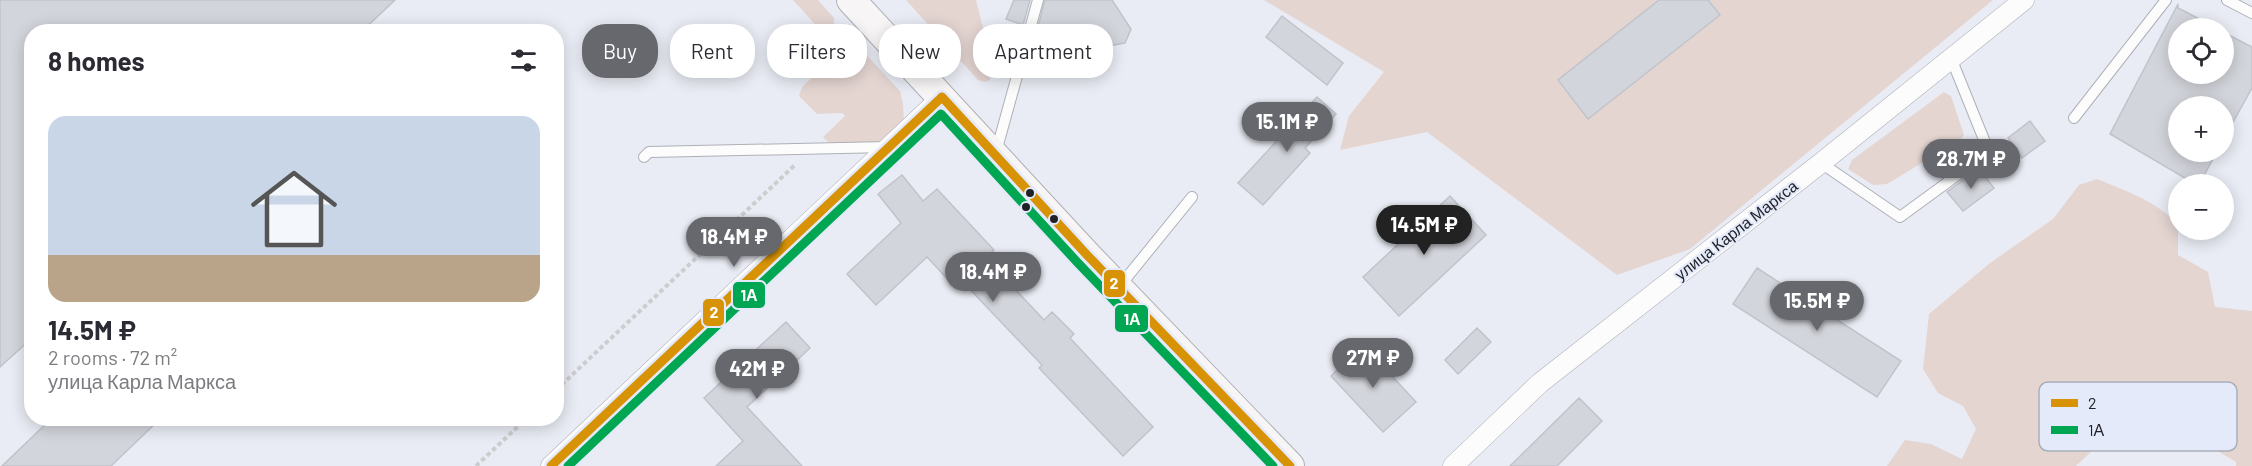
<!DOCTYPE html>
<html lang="en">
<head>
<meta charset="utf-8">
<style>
  :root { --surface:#fff; --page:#f7f7f7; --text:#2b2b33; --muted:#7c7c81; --line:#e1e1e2; --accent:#66686e }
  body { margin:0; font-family:Barlow,sans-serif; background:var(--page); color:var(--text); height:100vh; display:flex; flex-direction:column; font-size:22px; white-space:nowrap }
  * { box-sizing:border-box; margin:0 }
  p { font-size:20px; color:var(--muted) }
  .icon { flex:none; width:33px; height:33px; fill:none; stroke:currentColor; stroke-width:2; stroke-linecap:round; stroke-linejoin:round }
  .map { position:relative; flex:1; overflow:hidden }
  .side { position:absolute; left:24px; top:24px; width:540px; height:402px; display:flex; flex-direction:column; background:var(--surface); border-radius:24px; box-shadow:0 3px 15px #0003 }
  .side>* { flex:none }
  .banner { position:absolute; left:582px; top:24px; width:570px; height:54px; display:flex; gap:12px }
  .fabs { position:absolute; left:2168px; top:18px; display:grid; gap:12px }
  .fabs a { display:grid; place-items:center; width:66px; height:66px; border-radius:50%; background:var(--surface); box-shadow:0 3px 15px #0003; font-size:30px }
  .price { position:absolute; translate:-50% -51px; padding:0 14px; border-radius:21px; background:var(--accent); color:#fff; font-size:20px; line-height:39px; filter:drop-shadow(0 2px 3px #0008) }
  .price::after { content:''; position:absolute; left:50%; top:36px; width:18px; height:14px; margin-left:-9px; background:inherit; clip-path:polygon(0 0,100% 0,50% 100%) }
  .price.active { background:#222; color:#fff }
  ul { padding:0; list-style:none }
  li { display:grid; align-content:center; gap:12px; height:318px; padding:0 24px }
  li+li { border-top:2px solid var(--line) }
  li span { display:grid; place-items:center; height:186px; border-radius:18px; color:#555 }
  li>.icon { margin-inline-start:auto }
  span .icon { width:108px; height:108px; fill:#fffc; stroke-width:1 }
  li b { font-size:26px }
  h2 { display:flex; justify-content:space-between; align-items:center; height:72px; padding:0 24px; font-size:26px }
  .tag { padding:0 21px; border-radius:24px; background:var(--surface); box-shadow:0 3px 15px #0003; font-size:21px; line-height:54px }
  .tag.active { background:var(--accent); color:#fff }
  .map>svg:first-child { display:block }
  .green { fill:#e4d5d1 }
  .building { fill:#d3d5dc; stroke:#c1c3ca; stroke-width:1.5 }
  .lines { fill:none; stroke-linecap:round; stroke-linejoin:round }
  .service-casing { stroke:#aeb0b6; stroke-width:12 }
  .minor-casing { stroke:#aeb0b6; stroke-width:21 }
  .secondary-casing { stroke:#aeb0b6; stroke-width:30 }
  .path { stroke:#cccdcf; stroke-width:4; stroke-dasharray:4.5 3; stroke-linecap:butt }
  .service { stroke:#fcfcfd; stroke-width:10 }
  .minor { stroke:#fcfcfd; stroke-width:20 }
  .secondary { stroke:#f7f5f5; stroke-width:28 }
  .bus-1-casing { stroke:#e4eaf9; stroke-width:14 }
  .bus-2-casing { stroke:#e4eaf9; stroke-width:14 }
  .bus-1 { stroke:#d79206; stroke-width:9 }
  .bus-2 { stroke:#00a651; stroke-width:9 }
  .bus-dot { fill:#1f2126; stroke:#e4eaf9; stroke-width:2 }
  .labels { text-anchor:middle; stroke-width:4.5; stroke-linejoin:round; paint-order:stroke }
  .street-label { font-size:16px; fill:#1f2126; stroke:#e4eaf9 }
  .key { fill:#e4eaf9; stroke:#a9aeba; stroke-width:1.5 }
  .key-label { font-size:16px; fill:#1f2126 }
  .line-badge { stroke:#e4eaf9; stroke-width:2 }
  .badge-label { font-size:16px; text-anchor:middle; font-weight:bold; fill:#fff }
</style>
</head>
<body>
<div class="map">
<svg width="2252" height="466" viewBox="0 0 2252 466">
  <rect width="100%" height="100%" fill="#e9ecf4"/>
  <path class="green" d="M 793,0 L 818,0 L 834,18 L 834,27 L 830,32 L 821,31 Z
    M 906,0 L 976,0 L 992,63 L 990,80 L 985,82 L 978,80 Z
    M 1264,0 L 1993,0 L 1690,249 L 1617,275 L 1427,132 L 1340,150 L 1349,116 L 1384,72 Z
    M 853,45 L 860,48 L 900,91 L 903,104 L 904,122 L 887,143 L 830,144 L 823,137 L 845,116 L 842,113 L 817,114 L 799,96 L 802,87 L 844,47 Z
    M 1944,92 L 1951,96 L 1964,135 L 1960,140 L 1887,184 L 1873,185 L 1848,169 L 1852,160 Z
    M 2097,179 C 2126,191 2157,201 2178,225 L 2178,255 L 2208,272 L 2215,307 L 2252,311 L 2252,466 L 2236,466 L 2236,462 L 2206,444 L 2162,434 L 2129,430 L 2094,449 L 2076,466 L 1887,466 L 1905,440 L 1931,444 L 1962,459 L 1976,429 L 1963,406 L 1938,393 L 1923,369 L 1929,314 L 1990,263 L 2053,219 L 2079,185 Z"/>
  <path class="building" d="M 0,0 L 395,0 L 361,32 L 32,32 L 32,338 L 0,367 Z
    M 1014,0 L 1030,0 L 1023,25 L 1006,19 Z
    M 1045,0 L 1112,0 L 1131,29 L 1125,43 L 1074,52 L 1088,68 L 1033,46 Z
    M 1659,0 L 1708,0 L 1720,15 L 1588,119 L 1558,80 Z
    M 2178,4 L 2178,8 L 2217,28 L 2178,28 L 2178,74 L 2223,74 L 2223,32 L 2252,47 L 2252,88 L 2223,140 L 2223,106 L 2178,106 L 2178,152 L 2217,152 L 2199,184 L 2195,184 L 2110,134 Z
    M 1282,16 L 1343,63 L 1327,85 L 1266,37 Z
    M 1317,97 L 1336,114 L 1305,148 L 1310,153 L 1263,205 L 1238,183 Z
    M 2030,121 L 2045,141 L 2022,158 L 2008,138 Z
    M 1979,169 L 1994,188 L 1963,211 L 1947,192 Z
    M 902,175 L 923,201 L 937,189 L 994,250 L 986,258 L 1044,320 L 1052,312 L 1074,334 L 1070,338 L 1153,427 L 1123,456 L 1039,368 L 1042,365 L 962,281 L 955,287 L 927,257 L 876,305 L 847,274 L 901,223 L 878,194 Z
    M 1450,196 L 1486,235 L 1399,316 L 1363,277 Z
    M 1757,268 L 1901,361 L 1877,397 L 1733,304 Z
    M 786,322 L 810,348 L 747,407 L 802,466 L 716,466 L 743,441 L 704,398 Z
    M 1477,328 L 1491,342 L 1458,374 L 1445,360 Z
    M 1363,345 L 1416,402 L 1383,432 L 1331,376 Z
    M 1579,398 L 1602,421 L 1557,466 L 1510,466 Z
    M 52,418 L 161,418 L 111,466 L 2,466 Z"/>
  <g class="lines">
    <defs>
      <path id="service" d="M 2227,0 L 2252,13
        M 2074,118 L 2166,0
        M 996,152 L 1038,0
        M 644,157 L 649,152 L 888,147
        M 1821,163 L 1900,217 L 1989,152 L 1951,58
        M 1119,287 L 1192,197"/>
      <path id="minor" d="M 551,466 L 942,97
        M 1453,466 L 1540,383 L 1821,163 L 2024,0"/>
      <path id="secondary" d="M 851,0 L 1087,255 L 1290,466"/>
    </defs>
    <use href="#service" class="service-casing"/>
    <use href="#minor" class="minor-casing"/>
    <use href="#secondary" class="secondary-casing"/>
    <path class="path" d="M 556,390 L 796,164
      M 476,466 L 527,418"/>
    <use href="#service" class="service"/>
    <use href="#minor" class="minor"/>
    <use href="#secondary" class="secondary"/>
    <defs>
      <path id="bus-1" d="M 942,97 L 1087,255 L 1290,466
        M 551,466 L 942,97"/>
      <path id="bus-2" d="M 568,466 L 941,114 L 1078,263 L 1273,466"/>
    </defs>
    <use href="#bus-1" class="bus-1-casing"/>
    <use href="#bus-2" class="bus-2-casing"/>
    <use href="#bus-1" class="bus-1"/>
    <use href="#bus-2" class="bus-2"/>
  </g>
  <g class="bus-dot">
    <circle cx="1030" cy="193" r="5"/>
    <circle cx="1026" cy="207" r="5"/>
    <circle cx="1054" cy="219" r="5"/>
  </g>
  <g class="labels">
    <g class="street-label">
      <text transform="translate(1736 230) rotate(-38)" y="6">улица Карла Маркса</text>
    </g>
  </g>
  <rect x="2039" y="382" width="198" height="69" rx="9" class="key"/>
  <rect x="2051" y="399" width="27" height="8" fill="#d79206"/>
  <rect x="2051" y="426" width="27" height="8" fill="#00a651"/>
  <g class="key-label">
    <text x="2088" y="409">2</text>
    <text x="2088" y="436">1А</text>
  </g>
  <g class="line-badge">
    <rect x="1103" y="269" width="23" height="29" rx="6" fill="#d79206"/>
    <rect x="732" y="281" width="34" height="28" rx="6" fill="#00a651"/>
    <rect x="702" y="298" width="23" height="29" rx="6" fill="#d79206"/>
    <rect x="1114" y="304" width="35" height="29" rx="6" fill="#00a651"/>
  </g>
  <g class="badge-label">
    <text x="1114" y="289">2</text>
    <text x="749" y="301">1А</text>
    <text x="714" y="318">2</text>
    <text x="1132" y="325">1А</text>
  </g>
</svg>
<div class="fabs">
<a><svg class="icon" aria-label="locate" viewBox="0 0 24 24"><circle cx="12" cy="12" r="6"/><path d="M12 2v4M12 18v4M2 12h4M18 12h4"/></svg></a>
<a>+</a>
<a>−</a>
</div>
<b class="price" style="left:1287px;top:153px">15.1M ₽</b>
<b class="price" style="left:1971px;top:190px">28.7M ₽</b>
<b class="price active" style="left:1424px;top:256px">14.5M ₽</b>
<b class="price" style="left:734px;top:268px">18.4M ₽</b>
<b class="price" style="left:993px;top:303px">18.4M ₽</b>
<b class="price" style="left:1817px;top:332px">15.5M ₽</b>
<b class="price" style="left:1373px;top:389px">27M ₽</b>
<b class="price" style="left:757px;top:400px">42M ₽</b>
<div class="banner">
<a class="tag active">Buy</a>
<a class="tag">Rent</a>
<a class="tag">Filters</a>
<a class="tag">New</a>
<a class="tag">Apartment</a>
</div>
<section class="side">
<h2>8 homes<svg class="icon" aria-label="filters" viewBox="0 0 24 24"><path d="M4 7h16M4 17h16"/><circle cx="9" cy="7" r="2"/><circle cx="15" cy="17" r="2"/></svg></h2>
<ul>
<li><span style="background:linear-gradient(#c9d6e8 75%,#b9a48a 0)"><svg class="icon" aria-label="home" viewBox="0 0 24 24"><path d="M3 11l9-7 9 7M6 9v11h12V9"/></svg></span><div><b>14.5M ₽</b><p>2 rooms · 72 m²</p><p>улица Карла Маркса</p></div></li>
</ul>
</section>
</div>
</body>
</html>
